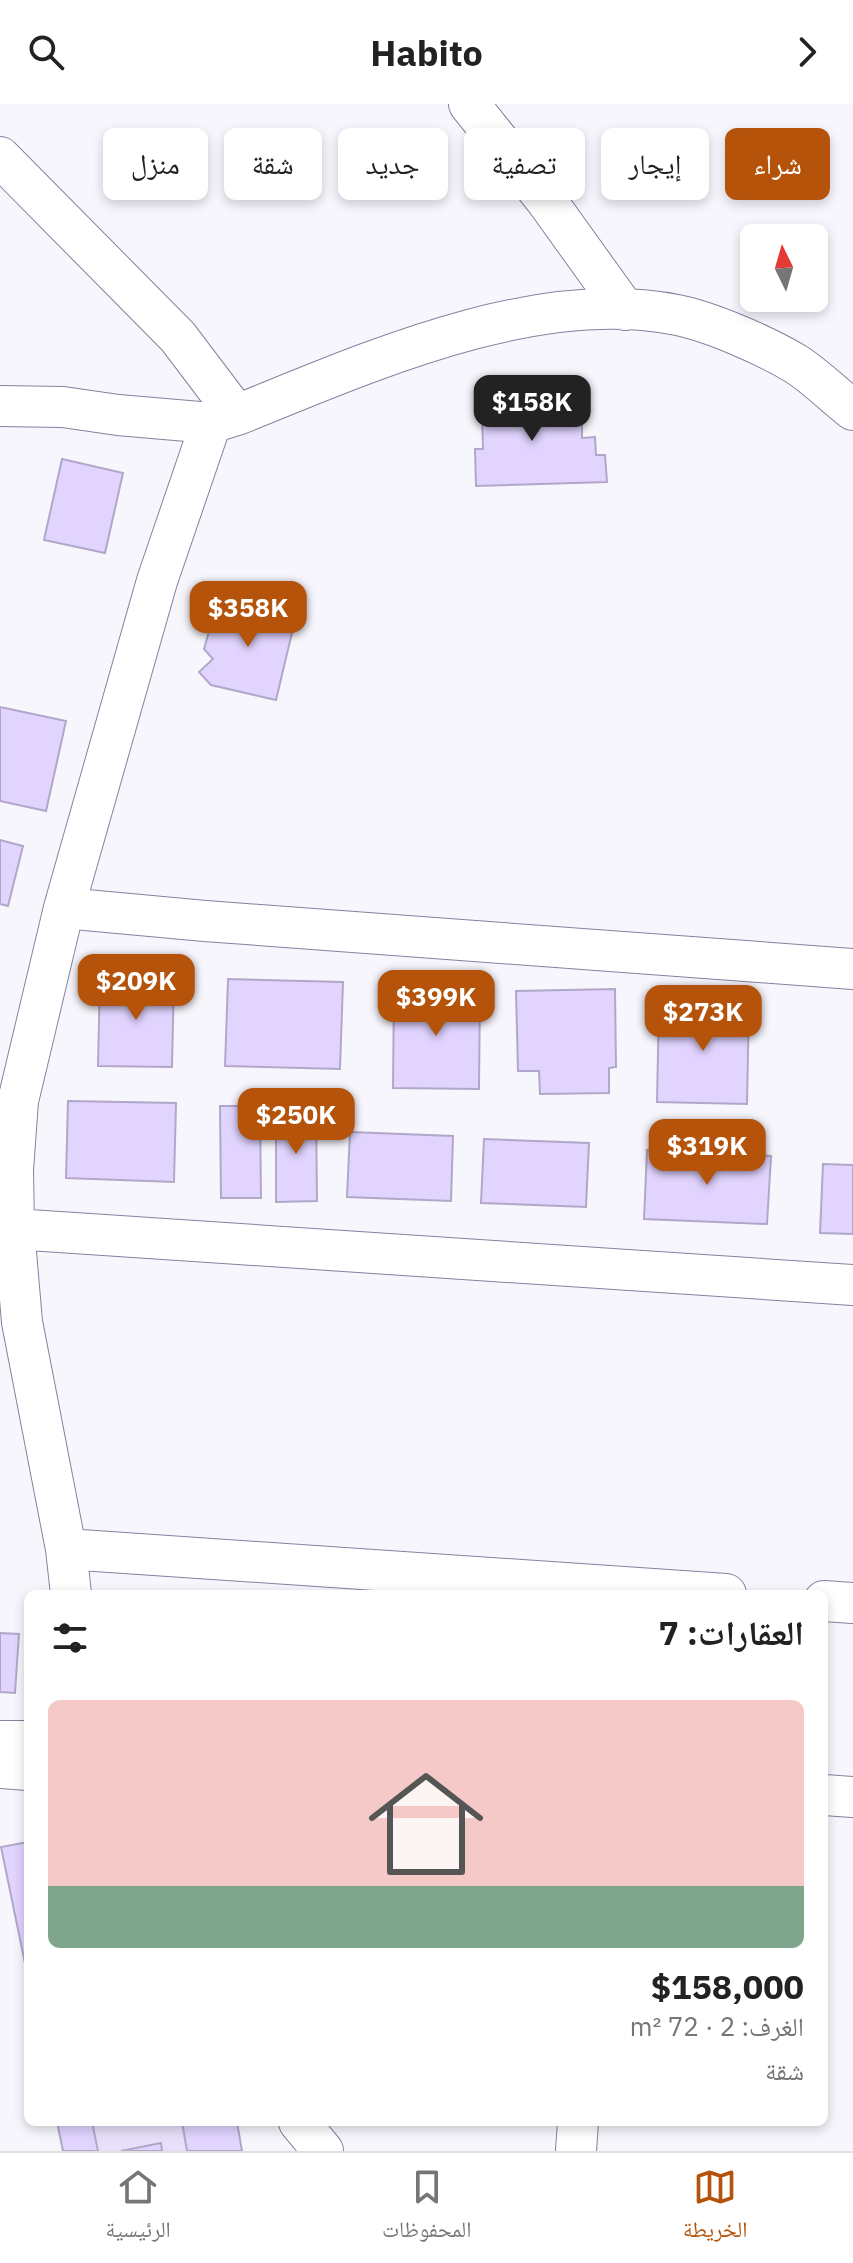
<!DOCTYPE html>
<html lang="ar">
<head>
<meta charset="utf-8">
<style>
  :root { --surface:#fff; --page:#f6f6f6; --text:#222; --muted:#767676; --line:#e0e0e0; --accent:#b45309 }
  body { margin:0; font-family:"IBM Plex Sans","Noto Naskh Arabic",sans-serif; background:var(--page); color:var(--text); direction:rtl; height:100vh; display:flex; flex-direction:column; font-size:30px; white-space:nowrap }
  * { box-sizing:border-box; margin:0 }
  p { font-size:26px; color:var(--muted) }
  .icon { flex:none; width:44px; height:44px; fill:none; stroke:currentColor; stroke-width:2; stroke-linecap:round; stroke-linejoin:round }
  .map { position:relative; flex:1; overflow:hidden; direction:ltr }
  .details { position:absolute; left:24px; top:1486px; width:804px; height:536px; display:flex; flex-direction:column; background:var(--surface); border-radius:12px; box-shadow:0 4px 12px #0003; direction:rtl }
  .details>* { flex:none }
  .banner { position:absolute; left:24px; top:24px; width:806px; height:72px; direction:rtl; display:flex; gap:16px }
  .needle { width:52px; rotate:355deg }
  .buttons { position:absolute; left:740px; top:120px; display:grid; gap:16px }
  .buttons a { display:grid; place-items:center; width:88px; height:88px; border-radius:12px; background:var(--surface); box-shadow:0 4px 12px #0003; font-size:40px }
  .price { position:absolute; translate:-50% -68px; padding:0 18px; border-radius:16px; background:var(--accent); color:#fff; font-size:26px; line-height:52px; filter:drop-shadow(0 2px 4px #0008) }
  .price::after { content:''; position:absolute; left:50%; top:48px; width:24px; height:18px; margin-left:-12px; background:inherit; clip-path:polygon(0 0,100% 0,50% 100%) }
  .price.on { background:#222; color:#fff }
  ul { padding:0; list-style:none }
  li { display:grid; align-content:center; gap:16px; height:424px; padding:0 24px }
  li span { display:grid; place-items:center; height:248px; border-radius:12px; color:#555 }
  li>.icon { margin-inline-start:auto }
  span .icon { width:144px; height:144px; fill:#fffc; stroke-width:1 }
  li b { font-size:34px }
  h2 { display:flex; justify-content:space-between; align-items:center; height:96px; padding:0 24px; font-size:34px }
  .tag { padding:0 28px; border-radius:12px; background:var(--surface); box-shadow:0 4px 12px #0003; font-size:28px; line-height:72px }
  .tag.on { background:var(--accent); color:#fff }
  header { display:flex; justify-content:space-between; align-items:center; height:104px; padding:0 24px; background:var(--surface); font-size:36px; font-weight:700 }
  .tab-bar { display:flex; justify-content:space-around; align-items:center; height:112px; border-top:2px solid var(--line); background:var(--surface); font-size:22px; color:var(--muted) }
  .tab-bar a { display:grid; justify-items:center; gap:4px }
  .tab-bar .on { color:var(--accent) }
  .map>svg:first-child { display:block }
  .green { fill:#e8e0fa }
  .building { fill:#e1d4ff; stroke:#b1a7c9; stroke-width:2 }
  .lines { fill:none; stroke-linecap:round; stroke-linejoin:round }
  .minor-casing { stroke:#897f9f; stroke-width:42 }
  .minor { stroke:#fff; stroke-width:40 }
</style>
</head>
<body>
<header><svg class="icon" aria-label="forward" viewBox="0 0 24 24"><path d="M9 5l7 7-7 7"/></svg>Habito<svg class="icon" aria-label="search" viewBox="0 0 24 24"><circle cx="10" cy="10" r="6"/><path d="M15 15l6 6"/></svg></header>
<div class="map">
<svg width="853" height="2047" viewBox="0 0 853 2047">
  <rect width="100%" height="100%" fill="#f8f6fd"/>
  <path class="green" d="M 93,2018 L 182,2018 L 187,2047 L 162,2047 L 161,2040 L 121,2047 L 98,2047 Z"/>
  <path class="building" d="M 481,276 L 503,276 L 503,282 L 525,281 L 525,294 L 545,293 L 545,308 L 564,307 L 564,319 L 582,318 L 582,334 L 595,333 L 596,351 L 605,351 L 607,378 L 476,382 L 475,345 L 483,345 Z
    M 62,355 L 123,369 L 105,449 L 44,436 Z
    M 231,496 L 296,512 L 276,596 L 211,581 L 199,568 L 213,555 L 204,545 L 210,524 L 222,519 L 215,504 Z
    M 0,603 L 66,617 L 46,707 L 0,697 Z
    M 0,736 L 23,742 L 8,802 L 0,800 Z
    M 100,872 L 174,874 L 172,963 L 98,962 Z
    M 228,875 L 343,878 L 340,965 L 225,962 Z
    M 394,883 L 480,885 L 479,985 L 393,984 Z
    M 615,885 L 616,963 L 609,964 L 609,989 L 540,990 L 539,967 L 518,967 L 516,887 Z
    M 659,898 L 749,899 L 747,1000 L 657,998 Z
    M 68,997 L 176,999 L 174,1078 L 66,1074 Z
    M 220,1002 L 260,1002 L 261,1094 L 221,1094 Z
    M 276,1006 L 316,1006 L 317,1097 L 276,1098 Z
    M 350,1028 L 453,1032 L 451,1097 L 347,1093 Z
    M 484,1035 L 589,1039 L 586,1103 L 481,1099 Z
    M 647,1046 L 771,1052 L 767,1120 L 644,1115 Z
    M 823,1060 L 853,1061 L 853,1130 L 820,1129 Z
    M 0,1529 L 19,1530 L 15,1589 L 0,1588 Z
    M 28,1738 L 28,1874 L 1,1743 Z
    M 57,2018 L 92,2018 L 98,2047 L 63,2047 Z
    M 182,2018 L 237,2018 L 242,2047 L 187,2047 Z
    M 161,2039 L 162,2047 L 121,2047 Z"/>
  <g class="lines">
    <defs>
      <path id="minor" d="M 469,0 L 546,96 L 625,206
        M 0,53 L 178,233 L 237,311
        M 0,302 L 63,303 L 118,311 L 211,319 L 237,311 C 366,259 536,182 677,211 C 712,218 766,242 796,260 C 816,273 834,291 853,306
        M 64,804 L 205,817 L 853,865
        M 14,1125 L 853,1181
        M 66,1445 L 726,1490
        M 71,1490 L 66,1445 L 22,1218 L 14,1125 L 13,1066 L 18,997 L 64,804 L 157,477 L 211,319
        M 824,1497 L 853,1499
        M 0,1637 L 28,1637
        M 0,1664 L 28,1666
        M 824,1691 L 853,1693
        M 299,2018 L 323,2047
        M 576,2047 L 578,2018"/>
    </defs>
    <use href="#minor" class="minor-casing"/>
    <use href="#minor" class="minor"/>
  </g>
</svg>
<div class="buttons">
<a><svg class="needle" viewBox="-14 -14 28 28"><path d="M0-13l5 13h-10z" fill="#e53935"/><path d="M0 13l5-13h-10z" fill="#767676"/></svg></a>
</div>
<b class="price on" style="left:532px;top:339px">$158K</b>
<b class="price" style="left:248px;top:545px">$358K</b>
<b class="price" style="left:136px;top:918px">$209K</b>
<b class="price" style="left:436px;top:934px">$399K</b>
<b class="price" style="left:703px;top:949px">$273K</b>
<b class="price" style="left:296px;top:1052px">$250K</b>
<b class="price" style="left:707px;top:1083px">$319K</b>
<div class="banner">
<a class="tag on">شراء</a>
<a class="tag">إيجار</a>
<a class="tag">تصفية</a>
<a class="tag">جديد</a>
<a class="tag">شقة</a>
<a class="tag">منزل</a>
</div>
<section class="details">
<h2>العقارات: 7<svg class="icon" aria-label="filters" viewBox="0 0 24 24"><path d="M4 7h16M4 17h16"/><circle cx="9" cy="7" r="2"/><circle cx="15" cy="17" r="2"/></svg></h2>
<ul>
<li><span style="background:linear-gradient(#f6c9c9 75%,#7fa58c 0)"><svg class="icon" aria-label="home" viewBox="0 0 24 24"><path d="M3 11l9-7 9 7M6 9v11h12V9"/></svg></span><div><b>$158,000</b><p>الغرف: 2 · 72 m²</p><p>شقة</p></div></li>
</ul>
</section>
</div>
<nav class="tab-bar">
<a class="on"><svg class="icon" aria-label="map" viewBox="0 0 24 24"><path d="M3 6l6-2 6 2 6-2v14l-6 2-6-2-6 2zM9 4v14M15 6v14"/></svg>الخريطة</a>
<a><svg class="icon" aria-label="saved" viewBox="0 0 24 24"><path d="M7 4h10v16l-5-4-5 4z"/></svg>المحفوظات</a>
<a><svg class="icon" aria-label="home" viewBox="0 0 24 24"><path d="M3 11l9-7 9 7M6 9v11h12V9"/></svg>الرئيسية</a>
</nav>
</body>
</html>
